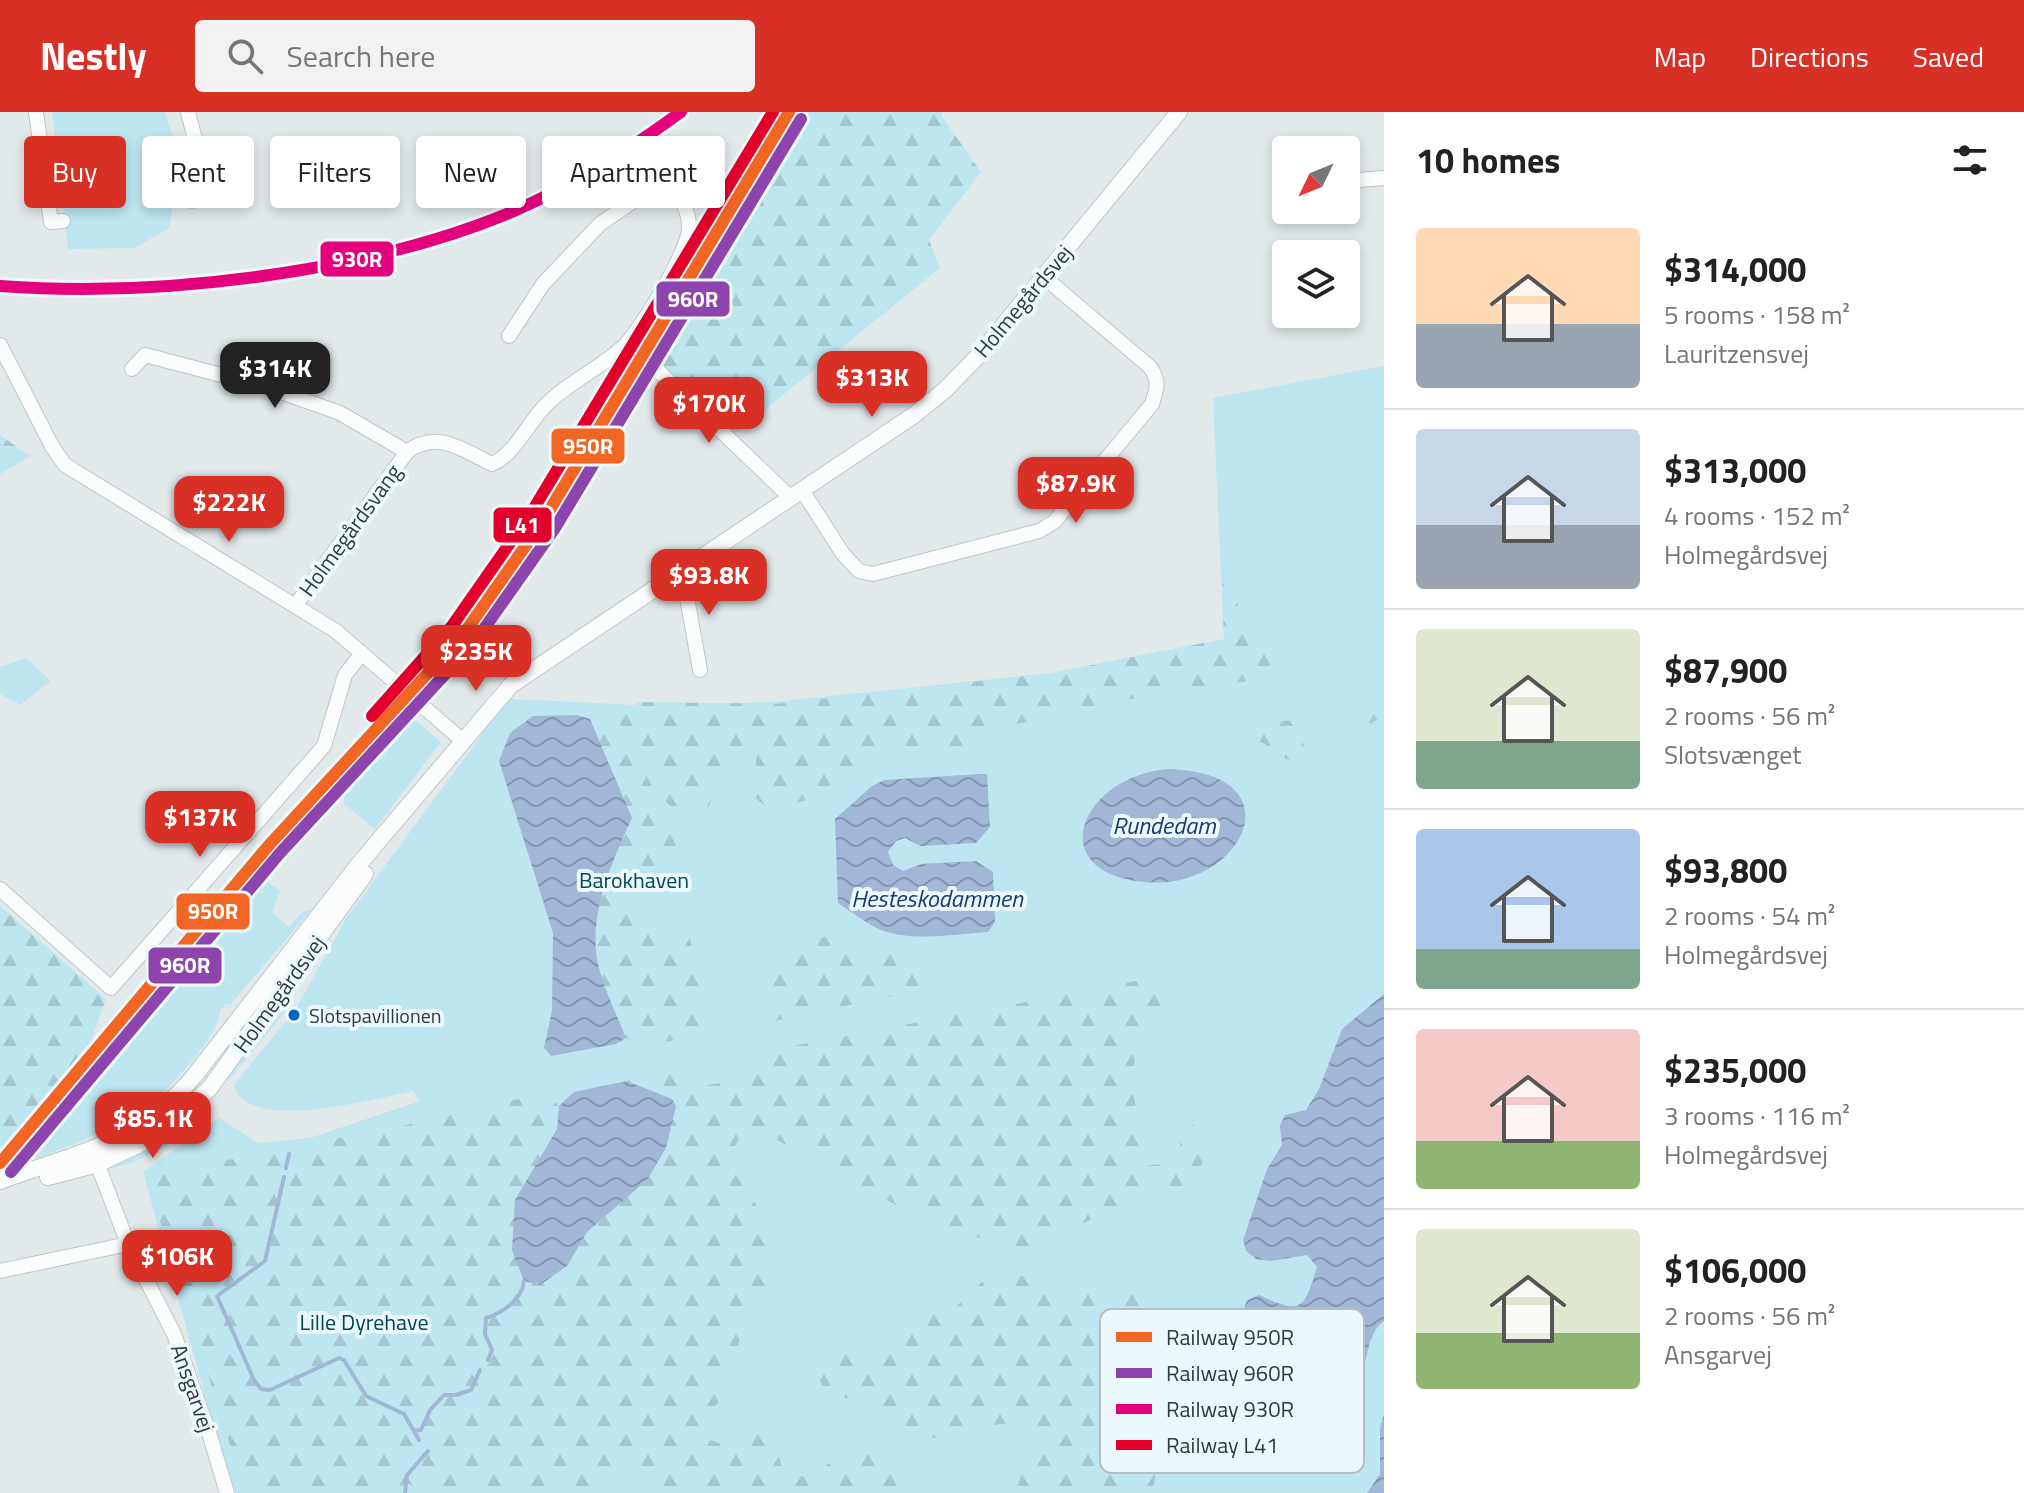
<!DOCTYPE html>
<html lang="en">
<head>
<meta charset="utf-8">
<style>
  :root { --surface:#fff; --page:#f2f2f2; --text:#222; --muted:#767676; --line:#e0e0e0; --accent:#d93025 }
  body { margin:0; font-family:"Titillium Web",sans-serif; background:var(--page); color:var(--text); height:100vh; display:flex; flex-direction:column; font-size:30px; white-space:nowrap }
  * { box-sizing:border-box; margin:0 }
  p { font-size:26px; color:var(--muted) }
  .icon { flex:none; width:44px; height:44px; fill:none; stroke:currentColor; stroke-width:2; stroke-linecap:round; stroke-linejoin:round }
  .map { position:relative; flex:1; overflow:hidden }
  .side { display:flex; flex-direction:column; background:var(--surface); width:640px }
  .side>* { flex:none }
  .banner { position:absolute; left:24px; top:24px; width:760px; height:72px; display:flex; gap:16px }
  .needle { width:52px; rotate:227deg }
  .buttons { position:absolute; left:1272px; top:24px; display:grid; gap:16px }
  .buttons a { display:grid; place-items:center; width:88px; height:88px; border-radius:8px; background:var(--surface); box-shadow:0 4px 12px #0003; font-size:40px }
  .price { position:absolute; translate:-50% -68px; padding:0 18px; border-radius:16px; background:var(--accent); color:#fff; font-size:26px; line-height:52px; filter:drop-shadow(0 2px 4px #0008) }
  .price::after { content:''; position:absolute; left:50%; top:48px; width:24px; height:18px; margin-left:-12px; background:inherit; clip-path:polygon(0 0,100% 0,50% 100%) }
  .price.on { background:#222; color:#fff }
  ul { padding:0; list-style:none }
  li { display:flex; align-items:center; gap:24px; height:200px; padding:0 32px }
  li+li { border-top:2px solid var(--line) }
  li span { display:grid; place-items:center; flex:none; width:224px; height:160px; border-radius:8px; color:#555 }
  li>.icon { margin-inline-start:auto }
  span .icon { width:96px; height:96px; fill:#fffc; stroke-width:1 }
  li b { font-size:34px }
  h2 { display:flex; justify-content:space-between; align-items:center; height:96px; padding:0 32px; font-size:34px }
  .tag { padding:0 28px; border-radius:8px; background:var(--surface); box-shadow:0 4px 12px #0003; font-size:28px; line-height:72px }
  .tag.on { background:var(--accent); color:#fff }
  header { display:flex; align-items:center; gap:48px; box-sizing:border-box; height:112px; padding:0 40px; background:var(--accent); color:#fff }
  header strong { font-size:38px }
  nav { display:flex; gap:44px; margin-inline-start:auto; font-size:28px }
  .search { width:560px; height:72px; background:var(--page); display:flex; align-items:center; gap:20px; box-sizing:border-box; padding:0 28px; border-radius:8px; color:var(--muted); font-size:30px }
  main { display:flex; flex:1; min-height:0 }
  .map>svg:first-child { display:block }
  .green { fill:#bde6f1 }
  .forest { fill:url(#forest-firs) }
  .water { fill:url(#water-waves) }
  .lines { fill:none; stroke-linecap:round; stroke-linejoin:round }
  .stream { stroke:#a0b7d8; stroke-width:4 }
  .minor-casing { stroke:#c0c6c7; stroke-width:16 }
  .tertiary-casing { stroke:#c0c6c7; stroke-width:18 }
  .minor { stroke:#fbfcfc; stroke-width:14 }
  .tertiary { stroke:#fbfcfc; stroke-width:16 }
  .rail-1-casing { stroke:#ebf9fc; stroke-width:18 }
  .rail-2-casing { stroke:#ebf9fc; stroke-width:18 }
  .rail-3-casing { stroke:#ebf9fc; stroke-width:18 }
  .rail-4-casing { stroke:#ebf9fc; stroke-width:18 }
  .rail-1 { stroke:#f26522; stroke-width:12 }
  .rail-2 { stroke:#8e44ad; stroke-width:12 }
  .rail-3 { stroke:#e5007d; stroke-width:12 }
  .rail-4 { stroke:#e4002b; stroke-width:12 }
  .bus-dot { fill:#0065bd; stroke:#ebf9fc; stroke-width:3 }
  .labels { text-anchor:middle; stroke-width:8; stroke-linejoin:round; paint-order:stroke }
  .bus-label { font-size:20px; fill:#33393a; stroke:#ebf9fc; text-anchor:start }
  .street-label { font-size:22px; fill:#33393a; stroke:#ebf9fc }
  .park-label { font-size:22px; fill:#044754; stroke:#ebf9fc }
  .water-label { font-size:24px; font-style:italic; fill:#153b73; stroke:#ebf9fc }
  .key { fill:#ebf9fc; stroke:#b4bfc2; stroke-width:2 }
  .key-label { font-size:22px; fill:#33393a }
  .line-badge { stroke:#ebf9fc; stroke-width:3 }
  .badge-label { font-size:22px; text-anchor:middle; font-weight:bold; fill:#fff }
</style>
</head>
<body>
<header>
<strong>Nestly</strong>
<div class="search"><svg class="icon" aria-label="search" viewBox="0 0 24 24"><circle cx="10" cy="10" r="6"/><path d="M15 15l6 6"/></svg>Search here</div>
<nav><a>Map</a><a>Directions</a><a>Saved</a></nav>
</header>
<main>
<div class="map">
<svg width="1384" height="1381" viewBox="0 0 1384 1381">
  <defs>
    <pattern id="forest-firs" width="22" height="20" patternUnits="userSpaceOnUse" patternTransform="scale(2)"><rect width="22" height="20" fill="#bde6f1"/><path d="M5 1l3.5 6h-7zM16 11l3.5 6h-7z" fill="#a3c6cf"/></pattern>
    <pattern id="water-waves" width="16" height="10" patternUnits="userSpaceOnUse" patternTransform="scale(2)"><rect width="16" height="10" fill="#a0b7d8"/><path d="M0 5q4-4 8 0t8 0" fill="none" stroke="#8396b0"/></pattern>
  </defs>
  <rect width="100%" height="100%" fill="#e2e9eb"/>
  <path class="green" d="M 52,0 L 165,0 L 180,47 L 169,116 L 135,136 L 68,137 Z
    M 1384,254 L 1384,1381 L 235,1381 L 215,1319 L 143,1060 L 219,1006 L 258,1031 L 310,1026 L 420,989 L 413,979 C 377,986 246,1023 234,973 L 291,903 L 294,905 L 297,900 L 295,898 L 347,805 L 481,624 L 484,612 L 511,587 L 657,594 L 772,590 L 1051,561 L 1224,527 L 1213,286 Z
    M 26,546 L 51,569 L 20,593 L 0,582 L 0,555 Z
    M 414,607 L 441,630 L 375,717 L 344,692 L 344,685 Z
    M 265,768 L 280,779 L 272,800 L 289,815 L 302,800 L 312,797 L 230,893 L 226,892 L 220,898 C 220,910 209,926 202,936 C 154,1005 82,1033 5,1056 L 57,995 L 121,933 Z
    M 282,897 L 285,899 L 282,904 L 226,971 L 247,933 L 272,907 L 275,908 Z
    M 183,1008 L 190,1016 C 165,1035 141,1051 110,1056 Z"/>
  <path class="forest" d="M 805,0 L 942,0 L 942,5 L 981,60 L 929,128 L 940,156 L 736,321 L 653,243 L 714,137 Z
    M 0,323 L 30,344 L 0,362 Z
    M 1222,471 C 1226,476 1232,481 1235,486 C 1239,492 1238,499 1243,504 C 1261,522 1277,511 1275,547 L 1260,564 L 1249,569 L 1169,579 L 983,619 C 975,628 972,642 962,648 L 936,641 L 888,642 L 867,648 L 842,662 L 819,683 L 803,689 L 769,697 L 754,685 L 757,637 L 779,611 L 780,606 L 751,635 L 739,635 L 726,642 L 709,694 L 676,696 L 669,693 L 661,684 L 638,631 L 636,590 L 775,592 L 1051,561 L 1224,527 Z
    M 1376,591 L 1379,606 L 1371,612 L 1356,603 L 1354,595 Z
    M 629,599 L 632,603 L 632,613 L 628,619 L 606,603 Z
    M 590,607 C 602,610 614,614 623,624 C 639,644 676,720 678,745 C 679,755 675,767 673,776 L 633,783 L 629,804 L 637,811 L 688,816 L 708,918 L 703,923 L 642,934 L 626,926 C 617,903 605,880 599,856 C 586,806 612,750 632,706 Z
    M 1292,608 C 1301,617 1305,630 1304,644 C 1287,654 1281,644 1268,634 C 1262,630 1255,628 1248,625 L 1246,620 L 1255,614 Z
    M 0,794 L 106,887 L 90,931 L 0,1037 Z
    M 830,823 L 864,835 L 912,844 L 921,849 L 927,864 L 925,877 L 774,909 L 766,901 C 764,857 792,836 830,823 Z
    M 1167,863 L 1170,909 L 1162,913 L 1139,912 L 1132,973 L 1137,1002 L 1140,1054 L 1181,1051 L 1180,1005 C 1212,1018 1206,1052 1192,1078 L 1178,1082 L 1164,1070 L 1041,1133 L 1009,1137 L 905,1098 L 755,1016 L 743,1021 L 735,1034 L 733,1059 L 768,1110 L 765,1179 L 740,1225 L 726,1283 L 704,1305 L 701,1313 L 705,1325 C 729,1339 735,1328 759,1319 L 772,1324 L 782,1355 L 791,1363 L 806,1365 L 844,1343 L 879,1342 L 906,1381 L 665,1381 L 653,1359 L 616,1357 L 606,1372 L 605,1381 L 421,1381 L 410,1372 L 392,1376 L 387,1381 L 245,1381 L 146,1064 L 407,1013 L 545,981 L 559,994 L 557,1017 L 515,1088 L 567,1154 L 587,1120 L 647,1068 L 676,994 L 672,987 L 627,969 L 663,957 L 689,954 L 697,975 L 753,965 L 751,942 Z
    M 996,1158 L 1029,1166 L 1050,1187 L 1085,1175 L 1113,1176 L 1157,1191 L 1208,1202 L 1214,1205 L 1225,1249 L 1208,1296 L 1155,1366 L 1153,1381 L 1016,1381 L 1029,1331 L 1026,1317 C 1020,1316 1013,1312 1008,1312 C 978,1310 926,1336 897,1324 C 881,1317 869,1297 855,1286 C 836,1287 822,1282 818,1261 C 835,1225 865,1246 894,1228 C 904,1222 913,1210 924,1205 C 934,1200 950,1200 959,1192 C 972,1181 982,1168 996,1158 Z"/>
  <path class="water" d="M 577,603 L 590,607 L 632,706 C 612,750 586,806 599,856 C 605,880 617,903 626,926 L 616,932 L 551,944 L 544,936 L 552,899 L 553,821 L 499,649 L 510,621 L 533,604 Z
    M 1167,657 C 1301,660 1243,780 1144,770 C 1041,760 1081,665 1167,657 Z
    M 980,662 L 987,662 L 990,715 L 976,731 L 921,734 L 905,726 L 896,729 L 888,740 L 893,753 L 903,759 L 921,752 L 976,749 L 993,760 L 995,810 L 988,820 C 955,822 913,830 881,818 C 867,812 852,800 838,791 L 835,707 L 872,674 L 884,668 Z
    M 1384,882 L 1384,1209 C 1371,1219 1370,1231 1366,1246 C 1360,1267 1345,1316 1327,1329 C 1313,1338 1284,1340 1267,1342 C 1237,1345 1229,1346 1207,1323 L 1208,1296 L 1247,1188 L 1259,1183 C 1302,1203 1304,1198 1317,1155 L 1307,1143 L 1271,1149 L 1256,1147 L 1246,1139 L 1243,1128 L 1267,1057 L 1282,1033 L 1280,1014 L 1285,1003 L 1306,998 L 1319,977 L 1342,917 Z
    M 627,969 L 672,987 L 676,994 L 666,1036 L 647,1068 L 587,1120 L 567,1154 L 540,1173 L 524,1169 L 512,1138 L 515,1088 L 557,1017 L 559,994 L 574,980 Z
    M 1384,1302 L 1384,1381 L 1367,1381 L 1380,1362 L 1380,1316 Z"/>
  <g class="lines">
    <path class="stream" d="M 286,1056 L 289,1042
      M 284,1065 L 265,1149 L 217,1184 L 254,1268 L 261,1277 L 270,1278 L 339,1246 L 344,1248 L 366,1284 L 404,1302 L 419,1328
      M 488,1248 L 492,1238 L 485,1222 L 486,1206 C 502,1201 522,1188 524,1169
      M 414,1319 L 421,1318 L 430,1298 L 444,1283 L 456,1283 L 471,1278 L 480,1258
      M 405,1381 L 407,1363 L 428,1339"/>
    <defs>
      <path id="minor" d="M 36,0 L 51,110 L 63,109
        M 188,0 L 210,85 L 192,89
        M 1346,69 L 1384,66
        M 0,233 L 53,336 L 65,353 L 336,519 L 463,629
        M 651,252 L 791,386
        M 132,257 L 145,243 L 267,275 L 340,301 L 407,340
        M 802,378 L 843,442 L 859,459 L 873,462 L 1039,419 L 1054,410 L 1152,292 C 1157,276 1160,269 1150,255 L 1044,165
        M 682,458 L 700,558
        M 295,494 L 407,340 C 437,317 463,338 492,352 C 516,342 528,309 549,290 C 571,269 600,256 622,236 C 640,220 690,137 689,115 C 689,96 678,81 668,65 L 600,112 L 543,172 L 509,224
        M 0,777 L 111,876 L 324,634 L 345,563 L 362,541
        M 94,1043 L 128,1132 L 174,1222 L 210,1324 L 227,1381
        M 0,1159 L 128,1132"/>
      <path id="tertiary" d="M 48,1065 L 98,1052 L 144,1030 L 167,1015 L 209,977 L 365,762
        M 0,1069 C 79,1040 138,1032 195,963 L 359,752 L 511,573 L 914,303 L 945,278 L 979,243 L 1179,0"/>
    </defs>
    <use href="#minor" class="minor-casing"/>
    <use href="#tertiary" class="tertiary-casing"/>
    <use href="#minor" class="minor"/>
    <use href="#tertiary" class="tertiary"/>
    <defs>
      <path id="rail-1" d="M 0,1051 L 270,732 L 463,523 L 543,409 L 789,0"/>
      <path id="rail-2" d="M 11,1060 L 280,741 L 474,531 L 555,416 L 801,7"/>
      <path id="rail-3" d="M 0,174 C 158,186 367,161 514,99 C 574,73 629,38 681,0"/>
      <path id="rail-4" d="M 372,604 L 452,514 L 531,401 L 773,0"/>
    </defs>
    <use href="#rail-1" class="rail-1-casing"/>
    <use href="#rail-2" class="rail-2-casing"/>
    <use href="#rail-3" class="rail-3-casing"/>
    <use href="#rail-4" class="rail-4-casing"/>
    <use href="#rail-1" class="rail-1"/>
    <use href="#rail-2" class="rail-2"/>
    <use href="#rail-3" class="rail-3"/>
    <use href="#rail-4" class="rail-4"/>
  </g>
  <circle class="bus-dot" cx="294" cy="903" r="7"/>
  <g class="labels">
    <g class="bus-label">
      <text x="309" y="911">Slotspavillionen</text>
    </g>
    <g class="street-label">
      <text transform="translate(1023 189) rotate(-50)" y="8">Holmegårdsvej</text>
      <text transform="translate(350 418) rotate(-54)" y="8">Holmegårdsvang</text>
      <text transform="translate(279 882) rotate(-54)" y="8">Holmegårdsvej</text>
      <text transform="translate(193 1276) rotate(71)" y="8">Ansgarvej</text>
    </g>
    <g class="park-label">
      <text x="634" y="776">Barokhaven</text>
      <text x="364" y="1218">Lille Dyrehave</text>
    </g>
    <g class="water-label">
      <text x="1164" y="722">Rundedam</text>
      <text x="937" y="795">Hesteskodammen</text>
    </g>
  </g>
  <rect x="1100" y="1197" width="264" height="164" rx="12" class="key"/>
  <rect x="1116" y="1220" width="36" height="10" fill="#f26522"/>
  <rect x="1116" y="1256" width="36" height="10" fill="#8e44ad"/>
  <rect x="1116" y="1292" width="36" height="10" fill="#e5007d"/>
  <rect x="1116" y="1328" width="36" height="10" fill="#e4002b"/>
  <g class="key-label">
    <text x="1166" y="1233">Railway 950R</text>
    <text x="1166" y="1269">Railway 960R</text>
    <text x="1166" y="1305">Railway 930R</text>
    <text x="1166" y="1341">Railway L41</text>
  </g>
  <g class="line-badge">
    <rect x="319" y="128" width="76" height="38" rx="8" fill="#e5007d"/>
    <rect x="655" y="168" width="76" height="38" rx="8" fill="#8e44ad"/>
    <rect x="550" y="315" width="76" height="38" rx="8" fill="#f26522"/>
    <rect x="492" y="394" width="61" height="38" rx="8" fill="#e4002b"/>
    <rect x="175" y="780" width="76" height="39" rx="8" fill="#f26522"/>
    <rect x="147" y="834" width="76" height="39" rx="8" fill="#8e44ad"/>
  </g>
  <g class="badge-label">
    <text x="357" y="155">930R</text>
    <text x="693" y="195">960R</text>
    <text x="588" y="342">950R</text>
    <text x="522" y="421">L41</text>
    <text x="213" y="807">950R</text>
    <text x="185" y="861">960R</text>
  </g>
</svg>
<div class="buttons">
<a><svg class="needle" viewBox="-14 -14 28 28"><path d="M0-13l5 13h-10z" fill="#e53935"/><path d="M0 13l5-13h-10z" fill="#767676"/></svg></a>
<a><svg class="icon" aria-label="layers" viewBox="0 0 24 24"><path d="M12 4l9 5-9 5-9-5zM3 14l9 5 9-5"/></svg></a>
</div>
<b class="price on" style="left:275px;top:298px">$314K</b>
<b class="price" style="left:872px;top:307px">$313K</b>
<b class="price" style="left:709px;top:333px">$170K</b>
<b class="price" style="left:1076px;top:413px">$87.9K</b>
<b class="price" style="left:229px;top:432px">$222K</b>
<b class="price" style="left:709px;top:505px">$93.8K</b>
<b class="price" style="left:476px;top:581px">$235K</b>
<b class="price" style="left:200px;top:747px">$137K</b>
<b class="price" style="left:153px;top:1048px">$85.1K</b>
<b class="price" style="left:177px;top:1186px">$106K</b>
<div class="banner">
<a class="tag on">Buy</a>
<a class="tag">Rent</a>
<a class="tag">Filters</a>
<a class="tag">New</a>
<a class="tag">Apartment</a>
</div>
</div>
<section class="side">
<h2>10 homes<svg class="icon" aria-label="filters" viewBox="0 0 24 24"><path d="M4 7h16M4 17h16"/><circle cx="9" cy="7" r="2"/><circle cx="15" cy="17" r="2"/></svg></h2>
<ul>
<li><span style="background:linear-gradient(#ffd9b3 60%,#9aa5b1 0)"><svg class="icon" aria-label="home" viewBox="0 0 24 24"><path d="M3 11l9-7 9 7M6 9v11h12V9"/></svg></span><div><b>$314,000</b><p>5 rooms · 158 m²</p><p>Lauritzensvej</p></div></li>
<li><span style="background:linear-gradient(#c9d6e8 60%,#9aa5b1 0)"><svg class="icon" aria-label="home" viewBox="0 0 24 24"><path d="M3 11l9-7 9 7M6 9v11h12V9"/></svg></span><div><b>$313,000</b><p>4 rooms · 152 m²</p><p>Holmegårdsvej</p></div></li>
<li><span style="background:linear-gradient(#dfe7d0 70%,#7fa58c 0)"><svg class="icon" aria-label="home" viewBox="0 0 24 24"><path d="M3 11l9-7 9 7M6 9v11h12V9"/></svg></span><div><b>$87,900</b><p>2 rooms · 56 m²</p><p>Slotsvænget</p></div></li>
<li><span style="background:linear-gradient(#a9c7e8 75%,#7fa58c 0)"><svg class="icon" aria-label="home" viewBox="0 0 24 24"><path d="M3 11l9-7 9 7M6 9v11h12V9"/></svg></span><div><b>$93,800</b><p>2 rooms · 54 m²</p><p>Holmegårdsvej</p></div></li>
<li><span style="background:linear-gradient(#f6c9c9 70%,#8fb573 0)"><svg class="icon" aria-label="home" viewBox="0 0 24 24"><path d="M3 11l9-7 9 7M6 9v11h12V9"/></svg></span><div><b>$235,000</b><p>3 rooms · 116 m²</p><p>Holmegårdsvej</p></div></li>
<li><span style="background:linear-gradient(#dfe7d0 65%,#8fb573 0)"><svg class="icon" aria-label="home" viewBox="0 0 24 24"><path d="M3 11l9-7 9 7M6 9v11h12V9"/></svg></span><div><b>$106,000</b><p>2 rooms · 56 m²</p><p>Ansgarvej</p></div></li>
</ul>
</section>
</main>
</body>
</html>
